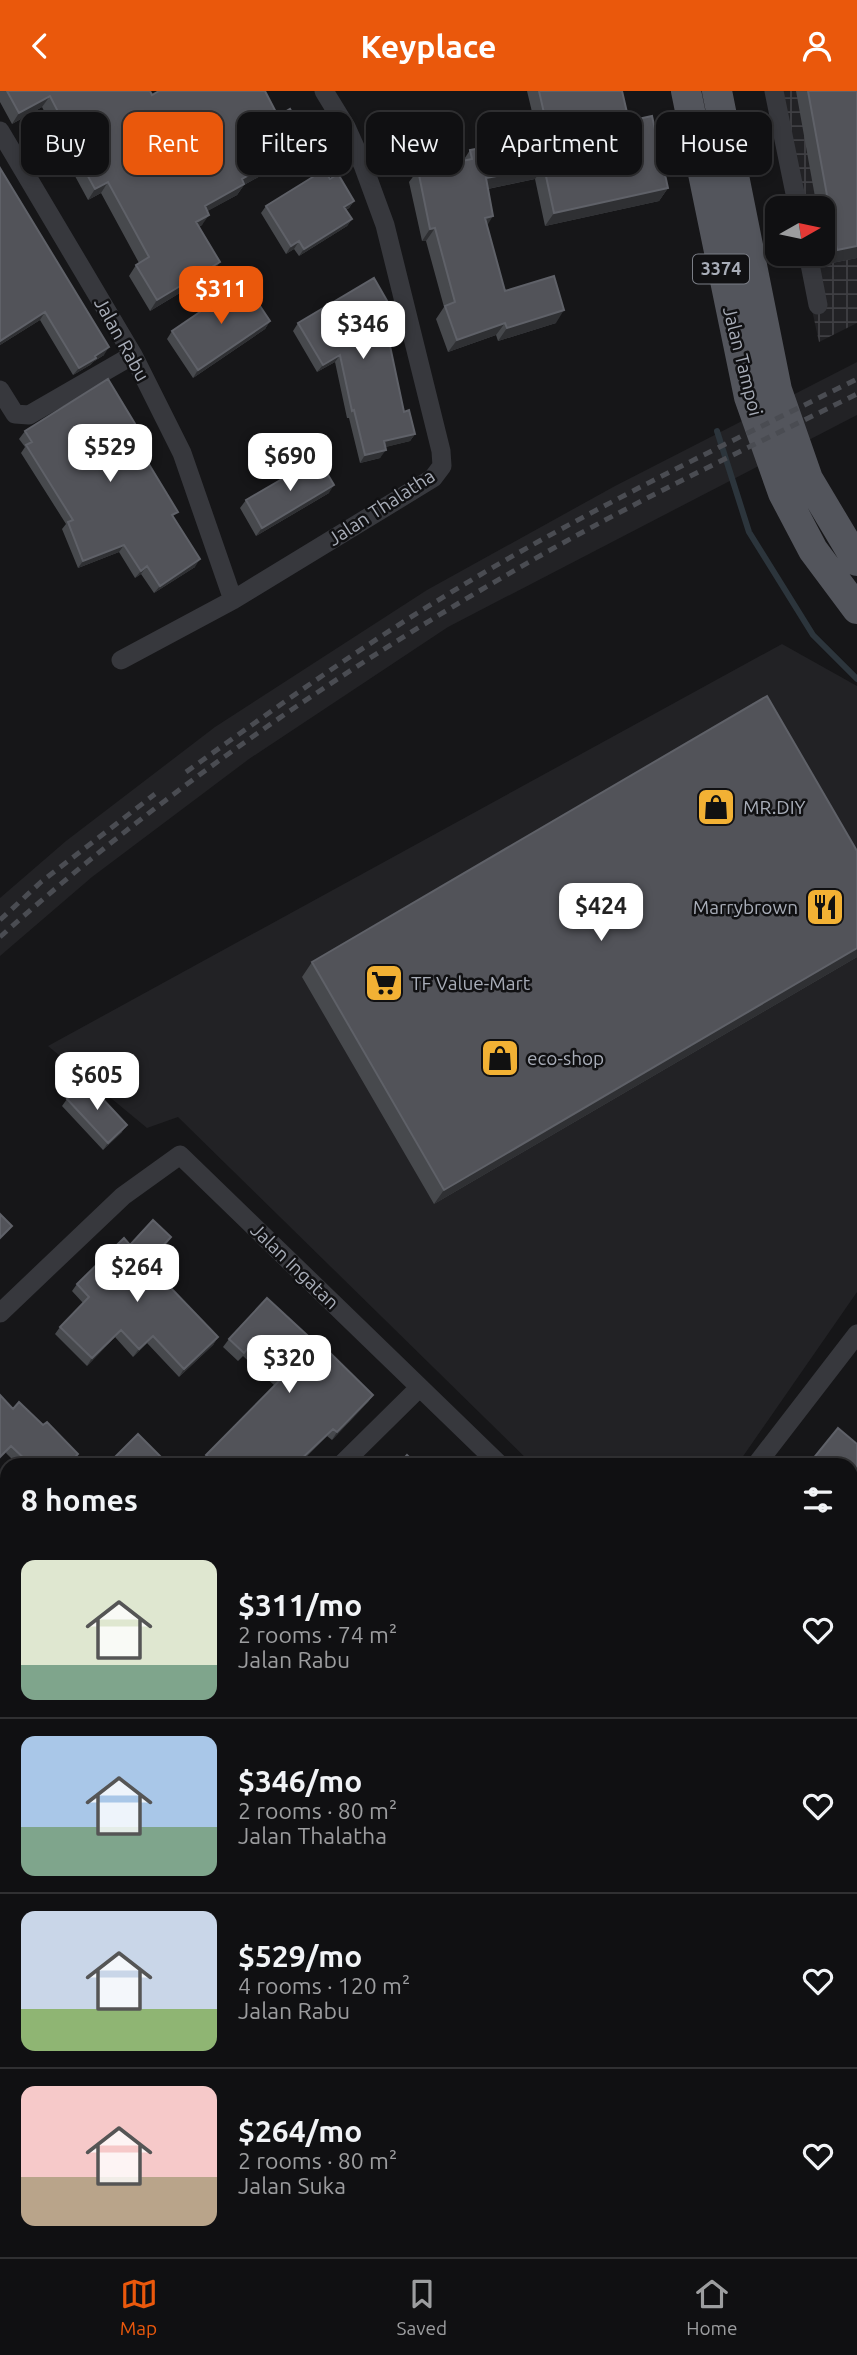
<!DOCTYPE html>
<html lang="en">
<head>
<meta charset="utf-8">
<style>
  :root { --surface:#101012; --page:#1e1e20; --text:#f1f3f6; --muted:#9c9d9f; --line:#303032; --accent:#ea580c }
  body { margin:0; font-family:Ubuntu,sans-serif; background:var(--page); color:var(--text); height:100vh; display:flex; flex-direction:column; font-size:26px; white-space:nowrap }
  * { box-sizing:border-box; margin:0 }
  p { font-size:23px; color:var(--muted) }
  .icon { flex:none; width:38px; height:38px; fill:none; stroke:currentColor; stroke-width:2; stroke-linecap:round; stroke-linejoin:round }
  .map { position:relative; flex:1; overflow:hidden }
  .sheet { position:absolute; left:0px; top:1367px; width:858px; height:800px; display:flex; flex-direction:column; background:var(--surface); border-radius:21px 21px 0 0; box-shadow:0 4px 10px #0003,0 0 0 2px var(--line) }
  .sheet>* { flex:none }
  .guide { position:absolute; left:21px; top:21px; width:816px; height:63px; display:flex; gap:14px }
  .needle { width:46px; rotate:81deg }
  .controls { position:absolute; left:765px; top:105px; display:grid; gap:14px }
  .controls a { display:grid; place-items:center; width:70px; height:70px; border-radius:14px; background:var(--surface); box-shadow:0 4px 10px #0003,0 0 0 2px var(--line); font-size:35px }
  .price { position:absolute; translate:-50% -60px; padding:0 16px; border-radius:14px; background:#fff; color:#222; font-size:23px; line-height:46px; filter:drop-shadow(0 2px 4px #0008) }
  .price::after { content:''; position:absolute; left:50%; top:42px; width:21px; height:16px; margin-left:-10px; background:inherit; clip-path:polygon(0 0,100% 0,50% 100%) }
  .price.current { background:var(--accent); color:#fff }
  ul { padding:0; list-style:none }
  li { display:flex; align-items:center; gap:21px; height:175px; padding:0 21px }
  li+li { border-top:2px solid var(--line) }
  li span { display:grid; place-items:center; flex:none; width:196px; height:140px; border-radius:14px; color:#555 }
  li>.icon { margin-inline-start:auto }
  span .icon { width:84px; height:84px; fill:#fffc; stroke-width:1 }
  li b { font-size:30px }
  h2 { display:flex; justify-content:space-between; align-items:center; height:84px; padding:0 21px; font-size:30px }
  .chip { padding:0 24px; border-radius:14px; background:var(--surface); box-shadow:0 4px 10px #0003,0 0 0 2px var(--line); font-size:24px; line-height:63px }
  .chip.current { background:var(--accent); color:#fff }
  header { display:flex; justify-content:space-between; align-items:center; height:91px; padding:0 21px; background:var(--accent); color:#fff; font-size:32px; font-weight:600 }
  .menu { display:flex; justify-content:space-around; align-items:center; height:98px; border-top:2px solid var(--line); background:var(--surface); font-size:19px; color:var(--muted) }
  .menu a { display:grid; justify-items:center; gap:4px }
  .menu .current { color:var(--accent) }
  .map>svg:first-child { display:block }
  .built { fill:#222225 }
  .industrial { fill:url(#industrial-grid) }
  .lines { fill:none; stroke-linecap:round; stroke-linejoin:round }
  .stream { stroke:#2c353c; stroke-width:6 }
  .minor { stroke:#37383d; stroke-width:19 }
  .tertiary { stroke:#37383d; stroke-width:23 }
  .primary { stroke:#53555c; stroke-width:30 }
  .rail { stroke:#4a4c52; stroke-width:5; stroke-dasharray:9 7; stroke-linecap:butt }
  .wall { fill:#47494d; fill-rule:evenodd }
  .shaded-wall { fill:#2f3033 }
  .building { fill:#525359; stroke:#5f6168; stroke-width:2; fill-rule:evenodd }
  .labels { text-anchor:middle; stroke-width:5; stroke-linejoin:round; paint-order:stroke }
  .shield { fill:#111113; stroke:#7b7e86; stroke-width:2 }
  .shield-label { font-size:18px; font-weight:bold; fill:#a8adb8 }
  .street-label { font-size:19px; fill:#a8adb8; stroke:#111113 }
  .poi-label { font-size:19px; fill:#a8adb8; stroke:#111113; text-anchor:start }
</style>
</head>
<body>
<header><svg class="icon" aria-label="back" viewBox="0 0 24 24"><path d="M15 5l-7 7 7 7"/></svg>Keyplace<svg class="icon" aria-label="person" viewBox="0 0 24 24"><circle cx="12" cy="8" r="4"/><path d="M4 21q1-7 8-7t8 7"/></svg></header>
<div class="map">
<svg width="857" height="2166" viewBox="0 0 857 2166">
  <defs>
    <pattern id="industrial-grid" width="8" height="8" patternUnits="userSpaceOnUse" patternTransform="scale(1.75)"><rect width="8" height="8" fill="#222225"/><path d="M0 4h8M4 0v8" fill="none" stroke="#3f3f43"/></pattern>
  </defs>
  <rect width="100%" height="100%" fill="#161618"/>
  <path class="built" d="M 857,271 L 857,324 L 448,536 L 249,668 L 92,786 L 0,865 L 0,807 L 66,750 L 215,636 L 427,499 L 615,395 Z
    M 782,553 L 857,595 L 857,1201 L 737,1374 L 533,1374 L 178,1026 L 147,1037 L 48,955 Z"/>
  <path class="industrial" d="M 765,0 L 857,0 L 857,232 L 819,251 L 800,163 L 822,163 L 822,117 L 791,117 Z"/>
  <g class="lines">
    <path class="stream" d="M 717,340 L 749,441 L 813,544 L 857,588"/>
    <path class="minor" d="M 774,0 L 798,117
      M 0,40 L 133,264 L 182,362 L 233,509
      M 808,163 L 818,214
      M 0,299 L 15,323 L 29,324 L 133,264
      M 121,569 L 233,509 L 433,387 L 442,375 L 441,360 L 385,134 L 363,74 L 346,36 L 324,0
      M 0,1222 L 123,1105 L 180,1064 L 500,1374
      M 341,1374 L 419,1297
      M 756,1374 L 857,1243
      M 850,1689 L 857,1694
      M 0,1698 L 7,1693
      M 0,1894 L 7,1905
      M 850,1994 L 857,1978
      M 116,2160 L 118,2166
      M 360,2160 L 361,2166
      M 782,2166 L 785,2160"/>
    <path class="tertiary" d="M 638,2160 L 656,2166
      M 148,2166 L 176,2160"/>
    <path class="primary" d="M 686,0 L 749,306 L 783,402 L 813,459 L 857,518
      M 717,0 L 777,299 L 808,388 L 857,470"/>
    <path class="rail" d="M 186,681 C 271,620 356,559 445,505 C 577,424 718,357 857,288
      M 0,829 L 41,791 L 155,703
      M 0,846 C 161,701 343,577 531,470 C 637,409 748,357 857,303"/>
  </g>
  <path class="wall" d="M 0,0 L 150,0 L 152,4 L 278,25 L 301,62 L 244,94 L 237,104 L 207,120 L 202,134 L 199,136 L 213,182 L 150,220 L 129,185 L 136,174 L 139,172 L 101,102 L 88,109 L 57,52 L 59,48 L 42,16 L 12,33 L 0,11 ZM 197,40 L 210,63 L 190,74 L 177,50 Z
    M 527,0 L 622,0 L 629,30 L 668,97 L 659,110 L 545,135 L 535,88 L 488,98 L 487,134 L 505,200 L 556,232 L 498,250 L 496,244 L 448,261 L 436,228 L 444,216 L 426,150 L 422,150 L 409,91 L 418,79 L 463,70 L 470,59 L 538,46 Z
    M 796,0 L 857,0 L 857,167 L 827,173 L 822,148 L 822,117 L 817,117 Z
    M 0,77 L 104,264 L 93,271 L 90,274 L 73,284 L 40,229 L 0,254 Z
    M 330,88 L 354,110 L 349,117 L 346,119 L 352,128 L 347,135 L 299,165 L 294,158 L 286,163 L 261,122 L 266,115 Z
    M 398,229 L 393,236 L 387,240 L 404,321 L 415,343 L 410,350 L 385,356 L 380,367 L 360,372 L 349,327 L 347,327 L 335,271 L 317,281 L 293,240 L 298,232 Z
    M 270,230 L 265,238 L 193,287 L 167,248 L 172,240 Z
    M 25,340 L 139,351 L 195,476 L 154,502 L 141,483 L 135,487 L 119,461 L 78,477 L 62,438 L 66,433 L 21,362 L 25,356 L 19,348 Z
    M 329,402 L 256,445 L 240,417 L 246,409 Z
    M 857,760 L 857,866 L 434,1113 L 302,886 L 312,871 Z
    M 67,1008 L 122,1041 L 103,1059 L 62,1015 Z
    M 130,1154 L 166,1154 L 148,1173 L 218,1246 L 213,1254 L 179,1286 L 147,1252 L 133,1266 L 115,1246 L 87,1275 L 55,1243 L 60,1236 L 83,1212 L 72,1200 L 77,1193 Z
    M 229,1248 L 320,1256 L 373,1304 L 368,1311 L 332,1349 L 327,1345 L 298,1374 L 203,1374 L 201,1371 L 206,1364 L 275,1295 L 243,1265 L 238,1270 L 223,1256 Z
    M 13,1318 L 43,1334 L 78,1363 L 73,1370 L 70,1374 L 18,1374 L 6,1362 Z
    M 857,1353 L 857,1425 L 850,1420 L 850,1374 Z
    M 7,1477 L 7,1507 L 0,1500 L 0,1484 Z
    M 850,1719 L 857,1724 L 857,1767 L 850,1761 Z
    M 7,1738 L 7,1818 L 1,1811 L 6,1803 L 0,1794 L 0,1739 Z
    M 850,2109 L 857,2111 L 857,2166 L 839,2166 L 841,2160 L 850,2160 Z
    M 35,2160 L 99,2160 L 96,2163 L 89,2166 L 38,2166 Z"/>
  <path class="shaded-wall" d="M 50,5 L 42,16 L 12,33 L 19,22 Z
    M 204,29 L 197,40 L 167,55 L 174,44 Z
    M 308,51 L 301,62 L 244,94 L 237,104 L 197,126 L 205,115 L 242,88 Z
    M 544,76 L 535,88 L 477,100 L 486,87 Z
    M 108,91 L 101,102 L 88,109 L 95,98 Z
    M 668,97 L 659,110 L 545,135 L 554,122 Z
    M 354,110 L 349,117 L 339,123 L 344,116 Z
    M 209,124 L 202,134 L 189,141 L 196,131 Z
    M 493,125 L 485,138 L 485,127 Z
    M 352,128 L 347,135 L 299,165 L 304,158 Z
    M 435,137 L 426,150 L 422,150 L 430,138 Z
    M 299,150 L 294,158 L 286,163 L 291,155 Z
    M 857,155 L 857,167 L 827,173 L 837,159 Z
    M 220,171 L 213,182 L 150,220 L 157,209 Z
    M 564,219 L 556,232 L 498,250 L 507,237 Z
    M 45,221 L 40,229 L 0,254 L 0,250 Z
    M 398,229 L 393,236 L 380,244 L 386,236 Z
    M 270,230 L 265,238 L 193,287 L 198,279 Z
    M 505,232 L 496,244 L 448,261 L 457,249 Z
    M 109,256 L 104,264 L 93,271 L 90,274 L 73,284 L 79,277 Z
    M 340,264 L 335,271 L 317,281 L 323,274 Z
    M 415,343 L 410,350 L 378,358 L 384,350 Z
    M 386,359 L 380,367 L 360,372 L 365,364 Z
    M 334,394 L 329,402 L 256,445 L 262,437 Z
    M 124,454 L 119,461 L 78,477 L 83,470 Z
    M 200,468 L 195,476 L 154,502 L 160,495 Z
    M 147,475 L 141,483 L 135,487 L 141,480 Z
    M 857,857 L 857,866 L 434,1113 L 444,1099 Z
    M 127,1034 L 122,1041 L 103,1059 L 108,1052 Z
    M 171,1146 L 166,1154 L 142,1179 L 147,1172 Z
    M 121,1239 L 115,1246 L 87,1275 L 92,1267 Z
    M 153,1245 L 147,1252 L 133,1266 L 139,1258 Z
    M 218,1246 L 213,1254 L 179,1286 L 184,1278 Z
    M 373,1304 L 368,1311 L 332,1349 L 337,1341 Z
    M 333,1338 L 327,1345 L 298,1374 L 295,1374 Z
    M 7,2104 L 7,2110 L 0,2112 L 0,2106 Z
    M 850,2127 L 855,2129 L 850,2136 Z
    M 91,2160 L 99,2160 L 96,2163 L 89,2166 L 72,2166 Z"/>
  <path class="building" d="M 7,0 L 150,0 L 152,4 L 159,0 L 265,0 L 278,25 L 290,18 L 308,51 L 242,88 L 244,93 L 205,115 L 209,124 L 196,131 L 220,171 L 157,209 L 136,174 L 149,166 L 108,91 L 95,98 L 64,42 L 68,40 L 50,5 L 19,22 ZM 204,29 L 221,57 L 190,74 L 174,44 Z
    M 539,0 L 622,0 L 629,30 L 652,25 L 668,97 L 554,122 L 544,76 L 486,87 L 493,125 L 485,127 L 505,200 L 554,185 L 564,219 L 507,237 L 505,232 L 457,249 L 445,215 L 455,211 L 435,137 L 430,138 L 418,79 L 472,68 L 470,59 L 549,44 Z
    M 808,0 L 857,0 L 857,155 L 837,159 Z
    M 0,77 L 109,256 L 95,265 L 96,267 L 79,277 L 45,221 L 0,250 Z
    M 324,79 L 330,88 L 338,83 L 354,110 L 344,116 L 352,128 L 304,158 L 299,150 L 291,155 L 266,115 Z
    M 374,187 L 398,229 L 386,236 L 404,321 L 409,319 L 415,343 L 384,350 L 386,359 L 365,364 L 354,319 L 352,320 L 340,264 L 323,274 L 298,232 Z
    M 244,191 L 270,230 L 198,279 L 172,240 Z
    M 108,288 L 143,346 L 138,349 L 150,368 L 147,370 L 178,421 L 172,424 L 200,468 L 160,495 L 147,475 L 141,480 L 124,454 L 83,470 L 68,431 L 73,429 L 26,354 L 32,351 L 25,340 Z
    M 318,367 L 334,394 L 262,437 L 246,409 Z
    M 767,605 L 857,760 L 857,857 L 444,1099 L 312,871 Z
    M 86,990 L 127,1034 L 108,1052 L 67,1008 Z
    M 0,1123 L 12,1135 L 0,1147 Z
    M 153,1129 L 171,1146 L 147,1172 L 218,1246 L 184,1278 L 153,1245 L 139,1258 L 121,1239 L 92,1267 L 60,1236 L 89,1206 L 77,1193 L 124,1147 L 130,1154 Z
    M 267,1207 L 320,1256 L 322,1254 L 373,1304 L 337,1341 L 333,1338 L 295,1374 L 217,1374 L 206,1364 L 281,1288 L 248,1257 L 244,1262 L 229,1248 Z
    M 0,1304 L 13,1318 L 19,1311 L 43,1334 L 47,1331 L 78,1363 L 68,1374 L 31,1374 L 11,1355 L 0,1366 Z
    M 838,1337 L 857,1353 L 857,1413 L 850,1408 L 850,1374 L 808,1374 Z
    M 138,1343 L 169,1374 L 107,1374 Z
    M 407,1364 L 417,1374 L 398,1374 Z
    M 0,1388 L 7,1395 L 7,1409 L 3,1413 L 0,1410 Z
    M 7,1477 L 7,1495 L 0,1488 L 0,1484 Z
    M 0,1558 L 7,1566 L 7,1610 L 0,1616 Z
    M 850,1719 L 857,1724 L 857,1754 L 850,1749 Z
    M 5,1735 L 7,1738 L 7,1789 L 0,1779 L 0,1739 Z
    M 850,1788 L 857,1793 L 857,1878 L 850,1887 Z
    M 0,1960 L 7,1974 L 7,2104 L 0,2106 Z
    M 850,2109 L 857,2111 L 857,2166 L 842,2166 L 844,2160 L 850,2160 L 850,2142 L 855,2129 L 850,2127 Z
    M 0,2156 L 3,2166 L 0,2166 Z
    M 43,2160 L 91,2160 L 72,2166 L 45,2166 Z"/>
  <defs>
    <symbol id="shop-square" viewBox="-11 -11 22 22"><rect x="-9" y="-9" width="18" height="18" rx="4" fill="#f2b134" stroke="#111113"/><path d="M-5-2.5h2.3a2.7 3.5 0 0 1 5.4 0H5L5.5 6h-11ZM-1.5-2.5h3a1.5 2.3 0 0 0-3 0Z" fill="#111"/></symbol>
    <symbol id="restaurant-square" viewBox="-11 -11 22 22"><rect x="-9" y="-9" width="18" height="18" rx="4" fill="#f2b134" stroke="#111113"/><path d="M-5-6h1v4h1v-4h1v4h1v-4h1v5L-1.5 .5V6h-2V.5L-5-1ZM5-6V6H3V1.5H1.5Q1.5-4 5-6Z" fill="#111"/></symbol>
    <symbol id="supermarket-square" viewBox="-11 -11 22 22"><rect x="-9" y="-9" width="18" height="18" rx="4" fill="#f2b134" stroke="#111113"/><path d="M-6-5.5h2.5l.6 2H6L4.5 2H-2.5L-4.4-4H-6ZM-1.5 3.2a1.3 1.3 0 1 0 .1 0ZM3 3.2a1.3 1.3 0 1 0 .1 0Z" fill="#111"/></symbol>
  </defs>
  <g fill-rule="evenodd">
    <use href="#shop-square" x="694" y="694" width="44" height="44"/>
    <use href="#restaurant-square" x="803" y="794" width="44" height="44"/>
    <use href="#supermarket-square" x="362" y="870" width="44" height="44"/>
    <use href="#shop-square" x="478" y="945" width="44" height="44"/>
  </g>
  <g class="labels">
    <rect class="shield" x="693" y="163.5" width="56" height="29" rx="5"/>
    <g class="shield-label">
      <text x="721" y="184">3374</text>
    </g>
    <g class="street-label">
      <text transform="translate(122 248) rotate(61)" y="7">Jalan Rabu</text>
      <text transform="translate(743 270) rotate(76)" y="7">Jalan Tampoi</text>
      <text transform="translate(381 416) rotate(-33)" y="7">Jalan Thalatha</text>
      <text transform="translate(295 1175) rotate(44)" y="7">Jalan Ingatan</text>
    </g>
    <g class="poi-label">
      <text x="743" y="723">MR.DIY</text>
      <text x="798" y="823" text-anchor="end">Marrybrown</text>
      <text x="411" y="899">TF Value-Mart</text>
      <text x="527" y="974">eco-shop</text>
    </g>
  </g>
</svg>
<div class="controls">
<a><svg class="needle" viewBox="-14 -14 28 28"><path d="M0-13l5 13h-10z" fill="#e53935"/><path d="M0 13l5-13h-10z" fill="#9c9d9f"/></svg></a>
</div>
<b class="price current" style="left:221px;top:235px">$311</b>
<b class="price" style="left:363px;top:270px">$346</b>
<b class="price" style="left:110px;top:393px">$529</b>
<b class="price" style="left:290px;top:402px">$690</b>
<b class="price" style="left:601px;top:852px">$424</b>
<b class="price" style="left:97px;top:1021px">$605</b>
<b class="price" style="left:137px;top:1213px">$264</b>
<b class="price" style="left:289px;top:1304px">$320</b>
<div class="guide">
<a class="chip">Buy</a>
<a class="chip current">Rent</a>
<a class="chip">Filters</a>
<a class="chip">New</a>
<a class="chip">Apartment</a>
<a class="chip">House</a>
</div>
<section class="sheet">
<h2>8 homes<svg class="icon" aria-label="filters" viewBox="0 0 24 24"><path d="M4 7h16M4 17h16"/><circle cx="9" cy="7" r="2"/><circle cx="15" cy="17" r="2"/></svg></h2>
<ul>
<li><span style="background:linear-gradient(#dfe7d0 75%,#7fa58c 0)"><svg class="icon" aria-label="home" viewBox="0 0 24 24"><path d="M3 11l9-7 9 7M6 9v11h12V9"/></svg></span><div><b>$311/mo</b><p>2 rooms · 74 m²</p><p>Jalan Rabu</p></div><svg class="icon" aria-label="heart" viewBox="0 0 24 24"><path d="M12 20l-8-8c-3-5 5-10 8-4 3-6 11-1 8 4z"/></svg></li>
<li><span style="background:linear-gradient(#a9c7e8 65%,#7fa58c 0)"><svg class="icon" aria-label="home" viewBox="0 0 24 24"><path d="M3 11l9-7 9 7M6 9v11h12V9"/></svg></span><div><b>$346/mo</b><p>2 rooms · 80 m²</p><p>Jalan Thalatha</p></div><svg class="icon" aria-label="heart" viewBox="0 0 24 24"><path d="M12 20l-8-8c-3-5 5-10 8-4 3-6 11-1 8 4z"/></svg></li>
<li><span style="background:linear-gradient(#c9d6e8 70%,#8fb573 0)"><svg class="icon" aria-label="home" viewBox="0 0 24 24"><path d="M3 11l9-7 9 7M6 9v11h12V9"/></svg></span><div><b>$529/mo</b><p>4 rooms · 120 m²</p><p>Jalan Rabu</p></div><svg class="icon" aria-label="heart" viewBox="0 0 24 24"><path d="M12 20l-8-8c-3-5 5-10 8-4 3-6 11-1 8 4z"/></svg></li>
<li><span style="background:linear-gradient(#f6c9c9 65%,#b9a48a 0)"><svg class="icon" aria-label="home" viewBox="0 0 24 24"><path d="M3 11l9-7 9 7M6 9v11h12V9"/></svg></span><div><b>$264/mo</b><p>2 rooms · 80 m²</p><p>Jalan Suka</p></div><svg class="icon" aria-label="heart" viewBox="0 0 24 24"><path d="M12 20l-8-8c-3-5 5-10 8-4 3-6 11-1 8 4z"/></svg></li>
</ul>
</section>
</div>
<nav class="menu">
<a class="current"><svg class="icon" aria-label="map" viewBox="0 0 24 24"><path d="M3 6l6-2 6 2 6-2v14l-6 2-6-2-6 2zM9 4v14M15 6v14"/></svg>Map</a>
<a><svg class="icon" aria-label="saved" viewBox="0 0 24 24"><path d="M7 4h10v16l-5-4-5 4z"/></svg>Saved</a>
<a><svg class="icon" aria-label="home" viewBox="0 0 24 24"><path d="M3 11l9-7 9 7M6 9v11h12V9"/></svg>Home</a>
</nav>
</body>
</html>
